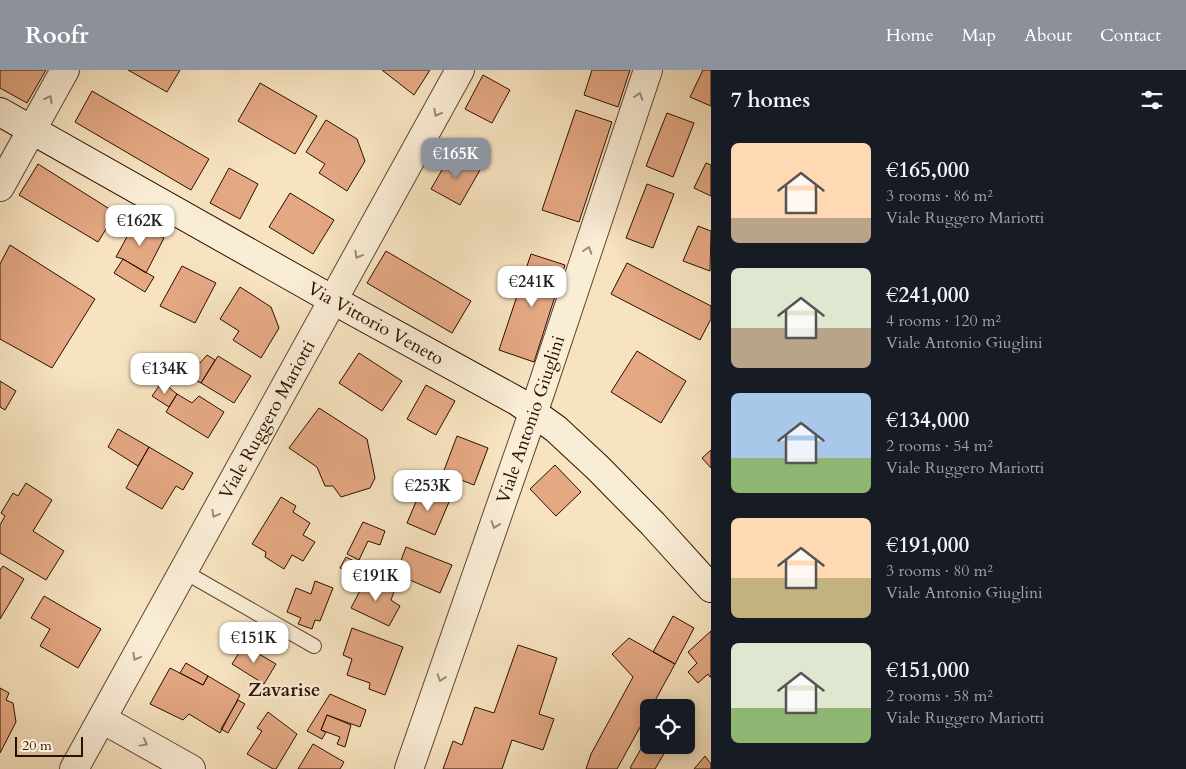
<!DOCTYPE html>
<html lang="en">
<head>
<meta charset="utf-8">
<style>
  :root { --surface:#171b24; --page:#242831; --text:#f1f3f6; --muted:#9ea1a6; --accent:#8c9099 }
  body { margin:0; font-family:Cardo,serif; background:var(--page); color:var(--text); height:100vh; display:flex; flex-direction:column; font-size:19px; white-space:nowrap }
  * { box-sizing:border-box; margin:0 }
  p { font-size:16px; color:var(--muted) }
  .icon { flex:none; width:28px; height:28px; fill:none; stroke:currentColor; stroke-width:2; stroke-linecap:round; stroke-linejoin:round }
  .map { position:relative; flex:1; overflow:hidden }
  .sheet { display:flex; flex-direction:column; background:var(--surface); width:475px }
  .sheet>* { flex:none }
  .controls { position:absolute; left:640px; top:629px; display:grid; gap:10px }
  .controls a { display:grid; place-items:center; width:55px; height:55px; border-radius:8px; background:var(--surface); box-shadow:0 2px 12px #0003; font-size:25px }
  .scale { position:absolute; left:15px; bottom:12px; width:68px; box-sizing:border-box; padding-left:5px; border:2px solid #2c0f02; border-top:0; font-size:14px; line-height:18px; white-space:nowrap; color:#2c0f02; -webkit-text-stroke:4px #faedd6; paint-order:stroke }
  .price { position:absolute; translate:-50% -42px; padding:0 11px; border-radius:10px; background:#fff; color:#222; font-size:16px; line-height:32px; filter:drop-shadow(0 1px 2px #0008) }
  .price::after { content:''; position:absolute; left:50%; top:30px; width:15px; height:11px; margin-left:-8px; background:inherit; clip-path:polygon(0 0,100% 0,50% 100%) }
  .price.selected { background:var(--accent); color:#fff }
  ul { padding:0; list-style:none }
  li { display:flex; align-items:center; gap:15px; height:125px; padding:0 20px }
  li span { display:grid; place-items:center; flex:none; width:140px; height:100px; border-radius:8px; color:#555 }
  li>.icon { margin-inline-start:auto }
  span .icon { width:60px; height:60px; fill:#fffc; stroke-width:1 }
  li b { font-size:21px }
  h2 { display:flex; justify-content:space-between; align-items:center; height:60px; padding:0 20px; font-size:21px }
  header { display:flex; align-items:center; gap:30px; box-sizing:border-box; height:70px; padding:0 25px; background:var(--accent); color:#fff }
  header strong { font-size:24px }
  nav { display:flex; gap:28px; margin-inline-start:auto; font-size:18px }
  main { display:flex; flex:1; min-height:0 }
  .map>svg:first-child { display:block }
  .building { fill:#e4a883; stroke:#2c0f02 }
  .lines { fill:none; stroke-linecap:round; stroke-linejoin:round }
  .lane-casing { stroke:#5f4432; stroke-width:16 }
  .street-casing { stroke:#5f4432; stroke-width:30 }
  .secondary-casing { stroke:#2c0f02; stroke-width:30 }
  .lane { stroke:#faedd6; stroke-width:14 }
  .street { stroke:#faedd6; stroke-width:28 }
  .secondary { stroke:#faedd6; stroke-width:28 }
  .oneway { stroke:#9d8977 }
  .labels { text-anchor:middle; stroke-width:5; stroke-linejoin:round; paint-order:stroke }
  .street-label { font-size:18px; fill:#2c0f02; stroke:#faedd6 }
  .neighbourhood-label { font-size:19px; font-weight:bold; fill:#2c0f02; stroke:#faedd6 }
</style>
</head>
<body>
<header>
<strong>Roofr</strong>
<nav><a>Home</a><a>Map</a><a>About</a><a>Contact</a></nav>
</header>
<main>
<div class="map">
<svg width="711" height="699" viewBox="0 0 711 699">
  <rect width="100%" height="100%" fill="#f7e3c0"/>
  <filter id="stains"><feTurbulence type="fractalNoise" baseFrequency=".004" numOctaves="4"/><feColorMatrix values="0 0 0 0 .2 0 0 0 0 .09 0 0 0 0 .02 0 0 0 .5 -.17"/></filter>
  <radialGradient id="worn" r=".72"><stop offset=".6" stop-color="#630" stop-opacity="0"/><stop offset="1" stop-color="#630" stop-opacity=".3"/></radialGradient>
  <path class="building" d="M 0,0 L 46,0 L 27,33 L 0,18 Z
    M 128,0 L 180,0 L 167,22 Z
    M 382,0 L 430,0 L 414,25 Z
    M 592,0 L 630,0 L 618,37 L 584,25 Z
    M 703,0 L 711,0 L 711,36 L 690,27 Z
    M 483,5 L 510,20 L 492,53 L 465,39 Z
    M 260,13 L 317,46 L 295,84 L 238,51 Z
    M 92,21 L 209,89 L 191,120 L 75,52 Z
    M 576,40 L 612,52 L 579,152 L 542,140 Z
    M 667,43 L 694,53 L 673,107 L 646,96 Z
    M 326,50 L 357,69 L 365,91 L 347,121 L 319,103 L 325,94 L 306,82 Z
    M 451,84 L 480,100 L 460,135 L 431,119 Z
    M 706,93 L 711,95 L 711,126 L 694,118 Z
    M 38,94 L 116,143 L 98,172 L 19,125 Z
    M 229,98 L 258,114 L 240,149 L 210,133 Z
    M 647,114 L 674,124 L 653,178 L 626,168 Z
    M 290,123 L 334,150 L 313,184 L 269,157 Z
    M 135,152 L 164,168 L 146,203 L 123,189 L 116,187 Z
    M 698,156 L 711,161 L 710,201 L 683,191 Z
    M 10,175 L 95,229 L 52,298 L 0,269 L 0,194 Z
    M 386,181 L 471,231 L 452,263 L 367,213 Z
    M 531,184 L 565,195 L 534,292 L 499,280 Z
    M 123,189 L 154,207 L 145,222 L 114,203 Z
    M 627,193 L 711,236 L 711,249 L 700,270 L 611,224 Z
    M 182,196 L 216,213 L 195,253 L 160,236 Z
    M 240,217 L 271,237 L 279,258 L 261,288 L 233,270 L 239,261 L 220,249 Z
    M 637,281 L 686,311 L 661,353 L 611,322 Z
    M 359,283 L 402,311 L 382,341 L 339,313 Z
    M 207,285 L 215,290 L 201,313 L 184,305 L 193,291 L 200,293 Z
    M 218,286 L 251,306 L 234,333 L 201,313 Z
    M 0,311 L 16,321 L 5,340 L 0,337 Z
    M 162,312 L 177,324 L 169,337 L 152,326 Z
    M 426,315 L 455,331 L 436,365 L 407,349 Z
    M 177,324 L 192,333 L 199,326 L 224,342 L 208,368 L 166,342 Z
    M 319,338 L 367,369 L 375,408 L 370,418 L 341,427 L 333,416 L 325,416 L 317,397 L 289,378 Z
    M 118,359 L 149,377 L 138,396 L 108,377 Z
    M 457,366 L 488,378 L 474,415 L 443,403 Z
    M 149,377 L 193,403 L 183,420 L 176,416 L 162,439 L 126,418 Z
    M 711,380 L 711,398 L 702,388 Z
    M 555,395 L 581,422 L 556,446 L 530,419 Z
    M 26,413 L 52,430 L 33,461 L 64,481 L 46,510 L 0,483 L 0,455 L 5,446 L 1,443 L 13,423 L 18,426 Z
    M 421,420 L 449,432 L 435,465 L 407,453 Z
    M 281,427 L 296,436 L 293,442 L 310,453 L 303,465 L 315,472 L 303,491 L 292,485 L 284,499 L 265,487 L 266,482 L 252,474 Z
    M 363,452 L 385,461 L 380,475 L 368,471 L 359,490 L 347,484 Z
    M 406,477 L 452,495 L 440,523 L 396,504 Z
    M 346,487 L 358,493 L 352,504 L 340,498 Z
    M 3,496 L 24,509 L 0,549 L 0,500 Z
    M 367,507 L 395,519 L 391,530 L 400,536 L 389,556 L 351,538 Z
    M 315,511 L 333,518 L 320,551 L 315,550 L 312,559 L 298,554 L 301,548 L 287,542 L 296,518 L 311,524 Z
    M 44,526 L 101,559 L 78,598 L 40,576 L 50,559 L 31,548 Z
    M 673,546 L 694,558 L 675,594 L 653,582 Z
    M 352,558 L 403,577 L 385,625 L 369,619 L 370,613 L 347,605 L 352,589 L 343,585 Z
    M 711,561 L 711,607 L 710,607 L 708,604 L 698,613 L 688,602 L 697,593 L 688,582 Z
    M 629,568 L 675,594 L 651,638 L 649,638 L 649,641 L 617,699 L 586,699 L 591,684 L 633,607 L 612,584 Z
    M 244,575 L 276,594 L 264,614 L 232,594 Z
    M 518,575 L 557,588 L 539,644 L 554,649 L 543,680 L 512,670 L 502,699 L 443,699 L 453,671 L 462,675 L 475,637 L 494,643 Z
    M 186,593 L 208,606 L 203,615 L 180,603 Z
    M 170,598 L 203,615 L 208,606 L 240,625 L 220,663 L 189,644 L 183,650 L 150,634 Z
    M 0,618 L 9,623 L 6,630 L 13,633 L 16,652 L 0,683 Z
    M 330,624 L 366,640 L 360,657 L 327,645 L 321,660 L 326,662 L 322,669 L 307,661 Z
    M 238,630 L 245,634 L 228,663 L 221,659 Z
    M 268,642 L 297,664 L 276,699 L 273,699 L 247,684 L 262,661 L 257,658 Z
    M 327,645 L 351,655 L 345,677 L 337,674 L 340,667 L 321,660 Z
    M 649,665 L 649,675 L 669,675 L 655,699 L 632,699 L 630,698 Z
    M 313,674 L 344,692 L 340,699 L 298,699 Z
    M 705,686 L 711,694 L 711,699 L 694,699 Z"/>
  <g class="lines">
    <defs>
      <path id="lane" d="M 183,501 L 314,576"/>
      <g id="street">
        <path d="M 0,117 L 65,0"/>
        <path d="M 102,649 L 191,699"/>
        <path id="s1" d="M 74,699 L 460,0"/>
        <path id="s2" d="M 409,699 L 540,323 L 648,0"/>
      </g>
      <g id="secondary">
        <path id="s3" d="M 0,42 L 333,230 L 517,331 L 556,359 L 598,398 L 653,454 L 711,518"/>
      </g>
    </defs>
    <use href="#lane" class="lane-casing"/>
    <use href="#street" class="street-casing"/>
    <use href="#secondary" class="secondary-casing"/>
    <use href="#lane" class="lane"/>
    <use href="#street" class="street"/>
    <use href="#secondary" class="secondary"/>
  </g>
  <defs><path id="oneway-chevron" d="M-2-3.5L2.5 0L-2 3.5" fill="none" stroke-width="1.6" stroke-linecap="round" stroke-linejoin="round" transform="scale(1.25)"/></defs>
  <g class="oneway">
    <use href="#oneway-chevron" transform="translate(639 26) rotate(-72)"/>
    <use href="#oneway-chevron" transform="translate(49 29) rotate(-61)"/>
    <use href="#oneway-chevron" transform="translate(437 43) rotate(119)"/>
    <use href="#oneway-chevron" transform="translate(588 180) rotate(-72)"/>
    <use href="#oneway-chevron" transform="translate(358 185) rotate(119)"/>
    <use href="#oneway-chevron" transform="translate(215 444) rotate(119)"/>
    <use href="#oneway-chevron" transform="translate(495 455) rotate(109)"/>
    <use href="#oneway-chevron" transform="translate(136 587) rotate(119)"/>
    <use href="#oneway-chevron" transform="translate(441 608) rotate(109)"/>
    <use href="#oneway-chevron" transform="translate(144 673) rotate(29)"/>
  </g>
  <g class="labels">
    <g class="street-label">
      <text dy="6" stroke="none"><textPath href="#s3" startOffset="431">Via Vittorio Veneto</textPath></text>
      <text dy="6" stroke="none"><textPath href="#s1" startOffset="399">Viale Ruggero Mariotti</textPath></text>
      <text dy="6" stroke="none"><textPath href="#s2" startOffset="370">Viale Antonio Giuglini</textPath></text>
    </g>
    <g class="neighbourhood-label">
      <text x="284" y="626">Zavarise</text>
    </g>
  </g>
  <rect width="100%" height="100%" filter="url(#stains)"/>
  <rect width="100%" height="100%" fill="url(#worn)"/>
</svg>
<div class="controls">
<a><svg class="icon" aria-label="locate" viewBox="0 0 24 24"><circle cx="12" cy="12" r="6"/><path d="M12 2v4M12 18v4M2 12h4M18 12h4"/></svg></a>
</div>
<div class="scale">20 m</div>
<b class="price selected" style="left:456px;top:110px">€165K</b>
<b class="price" style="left:140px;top:177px">€162K</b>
<b class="price" style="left:532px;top:238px">€241K</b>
<b class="price" style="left:165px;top:325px">€134K</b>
<b class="price" style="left:428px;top:442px">€253K</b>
<b class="price" style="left:376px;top:532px">€191K</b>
<b class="price" style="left:254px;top:594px">€151K</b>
</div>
<section class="sheet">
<h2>7 homes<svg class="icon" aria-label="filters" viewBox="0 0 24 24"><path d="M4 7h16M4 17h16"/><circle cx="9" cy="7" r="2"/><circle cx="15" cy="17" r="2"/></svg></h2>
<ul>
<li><span style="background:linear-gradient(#ffd9b3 75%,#b9a48a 0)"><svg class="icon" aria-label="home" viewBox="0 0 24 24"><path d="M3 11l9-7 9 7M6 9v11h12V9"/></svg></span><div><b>€165,000</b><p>3 rooms · 86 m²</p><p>Viale Ruggero Mariotti</p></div></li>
<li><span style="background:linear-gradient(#dfe7d0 60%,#b9a48a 0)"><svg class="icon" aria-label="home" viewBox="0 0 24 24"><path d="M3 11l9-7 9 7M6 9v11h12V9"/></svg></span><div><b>€241,000</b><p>4 rooms · 120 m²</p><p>Viale Antonio Giuglini</p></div></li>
<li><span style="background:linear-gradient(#a9c7e8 65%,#8fb573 0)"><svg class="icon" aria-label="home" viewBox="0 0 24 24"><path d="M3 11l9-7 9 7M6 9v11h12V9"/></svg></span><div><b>€134,000</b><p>2 rooms · 54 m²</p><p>Viale Ruggero Mariotti</p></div></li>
<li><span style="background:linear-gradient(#ffd9b3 60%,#c2b280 0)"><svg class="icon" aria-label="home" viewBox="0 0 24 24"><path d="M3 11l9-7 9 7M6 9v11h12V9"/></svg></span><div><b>€191,000</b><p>3 rooms · 80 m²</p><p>Viale Antonio Giuglini</p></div></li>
<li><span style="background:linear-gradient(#dfe7d0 65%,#8fb573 0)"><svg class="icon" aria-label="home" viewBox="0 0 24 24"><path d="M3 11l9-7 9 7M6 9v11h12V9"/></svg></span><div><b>€151,000</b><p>2 rooms · 58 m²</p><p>Viale Ruggero Mariotti</p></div></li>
</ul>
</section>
</main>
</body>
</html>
